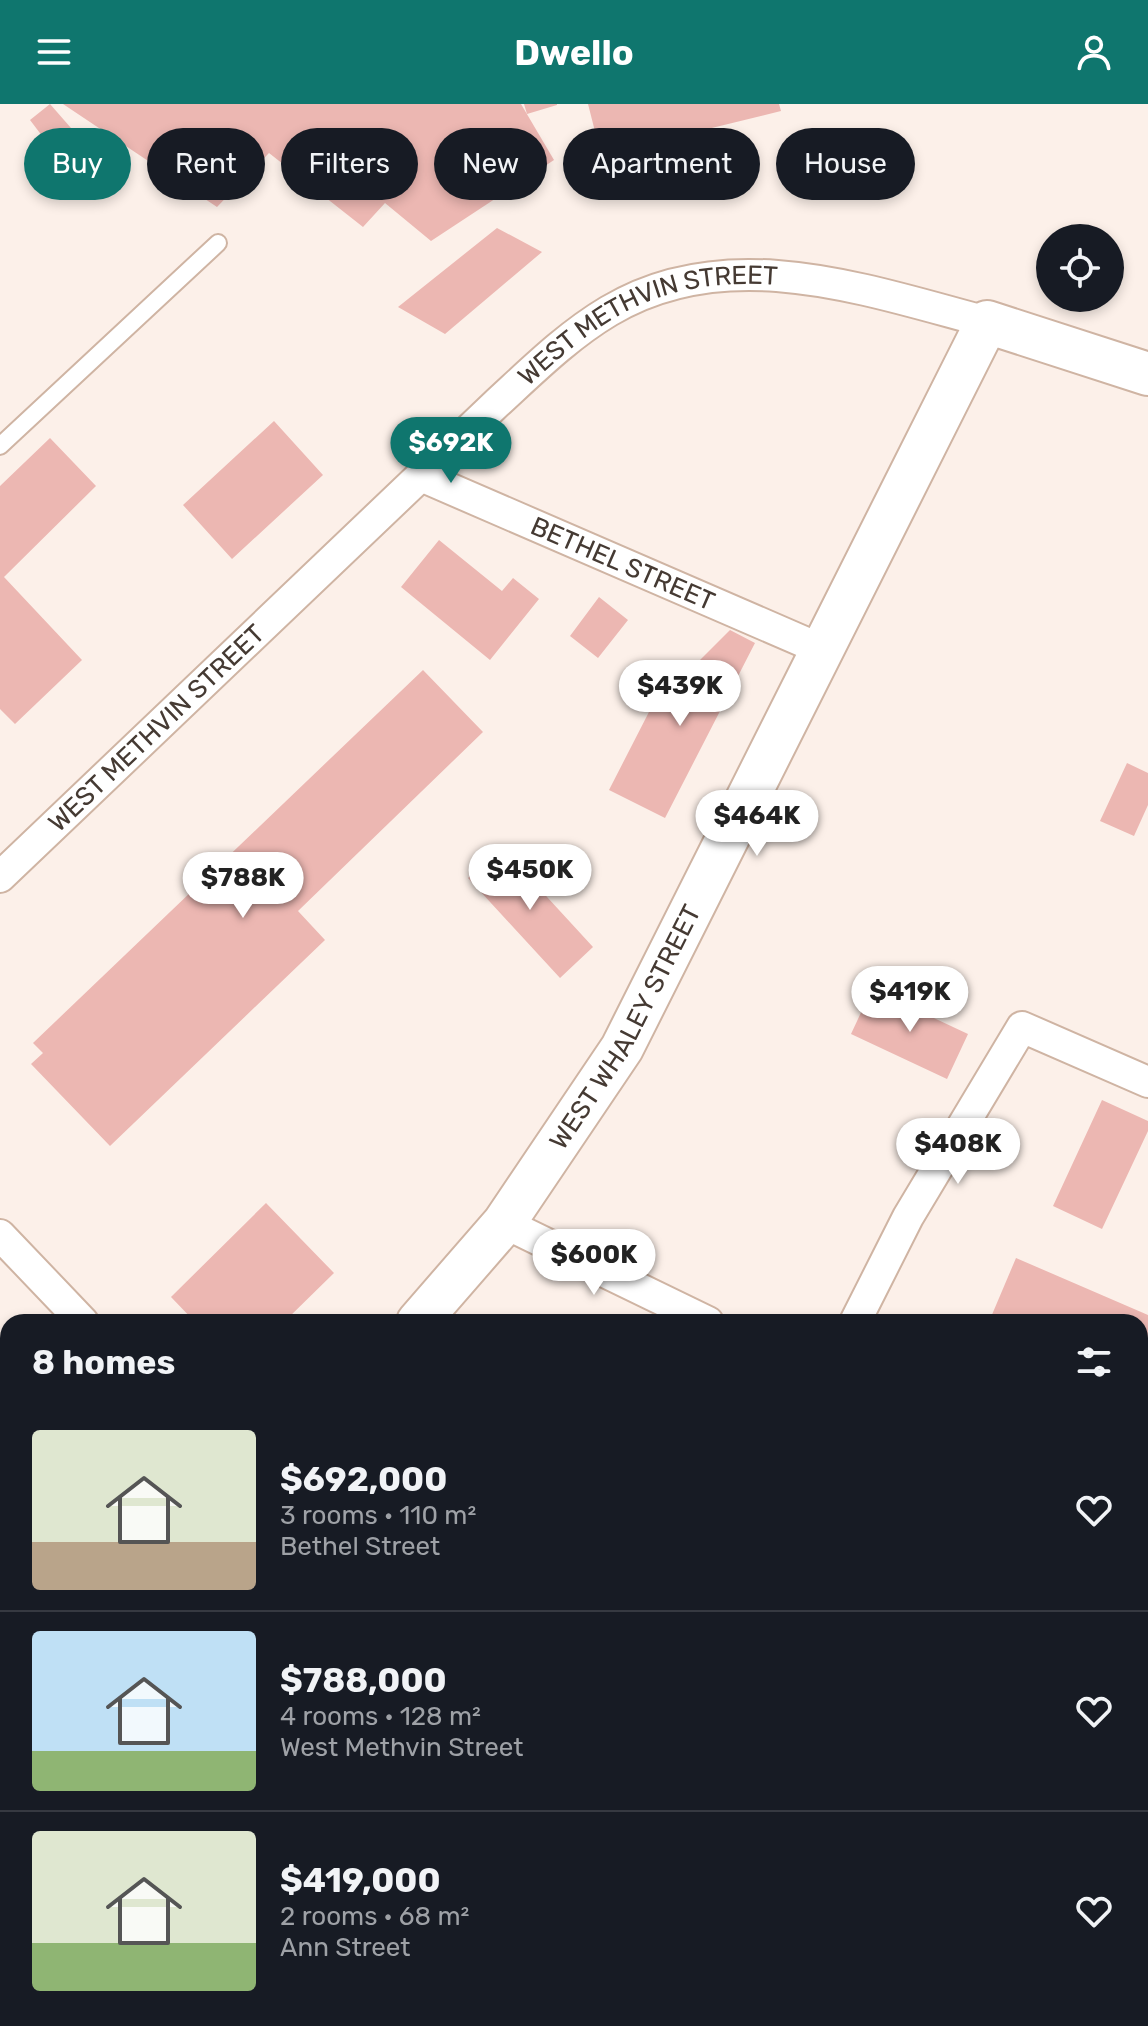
<!DOCTYPE html>
<html lang="en">
<head>
<meta charset="utf-8">
<style>
  :root { --surface:#171b24; --page:#242831; --text:#f1f3f6; --muted:#9ea1a6; --line:#363941; --accent:#0f766e }
  body { margin:0; font-family:Rubik,sans-serif; background:var(--page); color:var(--text); height:100vh; display:flex; flex-direction:column; font-size:30px; white-space:nowrap }
  * { box-sizing:border-box; margin:0 }
  p { font-size:26px; color:var(--muted) }
  .icon { flex:none; width:44px; height:44px; fill:none; stroke:currentColor; stroke-width:2; stroke-linecap:round; stroke-linejoin:round }
  .map { position:relative; flex:1; overflow:hidden }
  .drawer { position:absolute; left:0px; top:1210px; width:1148px; height:712px; display:flex; flex-direction:column; background:var(--surface); border-radius:24px 24px 0 0; box-shadow:0 4px 12px #0003 }
  .drawer>* { flex:none }
  .top-card { position:absolute; left:24px; top:24px; width:1100px; height:72px; display:flex; gap:16px }
  .controls { position:absolute; left:1036px; top:120px; display:grid; gap:16px }
  .controls a { display:grid; place-items:center; width:88px; height:88px; border-radius:50%; background:var(--surface); box-shadow:0 4px 12px #0003; font-size:40px }
  .price { position:absolute; translate:-50% -68px; padding:0 18px; border-radius:28px; background:#fff; color:#222; font-size:26px; line-height:52px; filter:drop-shadow(0 2px 4px #0008) }
  .price::after { content:''; position:absolute; left:50%; top:48px; width:24px; height:18px; margin-left:-12px; background:inherit; clip-path:polygon(0 0,100% 0,50% 100%) }
  .price.current { background:var(--accent); color:#fff }
  ul { padding:0; list-style:none }
  li { display:flex; align-items:center; gap:24px; height:200px; padding:0 32px }
  li+li { border-top:2px solid var(--line) }
  li span { display:grid; place-items:center; flex:none; width:224px; height:160px; border-radius:8px; color:#555 }
  li>.icon { margin-inline-start:auto }
  span .icon { width:96px; height:96px; fill:#fffc; stroke-width:1 }
  li b { font-size:34px }
  h2 { display:flex; justify-content:space-between; align-items:center; height:96px; padding:0 32px; font-size:34px }
  .tag { padding:0 28px; border-radius:36px; background:var(--surface); box-shadow:0 4px 12px #0003; font-size:28px; line-height:72px }
  .tag.current { background:var(--accent); color:#fff }
  header { display:flex; justify-content:space-between; align-items:center; height:104px; padding:0 32px; background:var(--accent); color:#fff; font-size:36px; font-weight:700 }
  .map>svg:first-child { display:block }
  .building { fill:#ecb7b2 }
  .lines { fill:none; stroke-linecap:round; stroke-linejoin:round }
  .lane-casing { stroke:#cfb4a3; stroke-width:20 }
  .street-casing { stroke:#cfb4a3; stroke-width:34 }
  .secondary-casing { stroke:#cfb4a3; stroke-width:46 }
  .lane { stroke:#fff; stroke-width:16 }
  .street { stroke:#fff; stroke-width:30 }
  .secondary { stroke:#fff; stroke-width:42 }
  .labels { text-anchor:middle; stroke-width:8; stroke-linejoin:round; paint-order:stroke }
  .street-label { font-size:26px; fill:#453a33; stroke:#fff }
</style>
</head>
<body>
<header><svg class="icon" aria-label="menu" viewBox="0 0 24 24"><path d="M4 6h16M4 12h16M4 18h16"/></svg>Dwello<svg class="icon" aria-label="person" viewBox="0 0 24 24"><circle cx="12" cy="8" r="4"/><path d="M4 21q1-7 8-7t8 7"/></svg></header>
<div class="map">
<svg width="1148" height="1922" viewBox="0 0 1148 1922">
  <rect width="100%" height="100%" fill="#fcf0e9"/>
  <path class="building" d="M 50,0 L 78,32 L 55,49 L 30,16 Z
    M 63,0 L 521,0 L 554,56 L 431,137 L 385,99 L 363,123 L 269,49 L 217,103 Z
    M 524,0 L 557,0 L 557,1 L 527,10 Z
    M 588,0 L 779,0 L 781,7 L 601,51 Z
    M 497,124 L 542,148 L 445,230 L 398,203 Z
    M 274,317 L 323,371 L 232,455 L 183,401 Z
    M 50,334 L 96,382 L 4,473 L 82,556 L 15,620 L 0,605 L 0,382 Z
    M 439,436 L 502,487 L 513,474 L 539,495 L 490,556 L 401,483 Z
    M 599,493 L 628,516 L 598,554 L 570,532 Z
    M 730,526 L 755,539 L 665,714 L 609,686 L 650,606 Z
    M 423,566 L 483,628 L 298,807 L 325,836 L 110,1042 L 31,960 L 43,949 L 33,939 Z
    M 1127,659 L 1148,669 L 1148,701 L 1134,732 L 1100,717 Z
    M 501,743 L 593,843 L 560,874 L 468,774 Z
    M 872,885 L 968,930 L 947,975 L 851,930 Z
    M 1102,996 L 1148,1017 L 1148,1027 L 1102,1125 L 1053,1102 Z
    M 266,1099 L 334,1169 L 284,1218 L 195,1218 L 171,1193 Z
    M 1016,1154 L 1148,1211 L 1148,1281 L 1140,1277 L 1140,1218 L 1004,1218 L 991,1213 Z
    M 0,1439 L 8,1447 L 8,1514 L 0,1521 Z
    M 275,1914 L 571,1914 L 570,1922 L 274,1922 Z"/>
  <g class="lines">
    <defs>
      <path id="lane" d="M 0,342 L 218,139
        M 1140,1789 L 1148,1757
        M 1140,1866 L 1148,1869"/>
      <g id="street">
        <path id="s1" d="M 421,372 L 825,547"/>
        <path id="s2" d="M 0,773 L 496,300 C 532,267 567,232 609,207 C 727,136 866,186 987,218"/>
        <path d="M 504,1119 L 708,1218"/>
        <path d="M 0,1131 L 83,1218"/>
        <path d="M 855,1218 L 908,1113 L 1022,923 L 1148,978"/>
        <path d="M 1140,1424 L 1148,1428"/>
      </g>
      <g id="secondary">
        <path id="s3" d="M 418,1218 L 504,1119 L 622,944 L 987,218 L 1148,270"/>
        <path d="M 0,1617 L 8,1610"/>
      </g>
    </defs>
    <use href="#lane" class="lane-casing"/>
    <use href="#street" class="street-casing"/>
    <use href="#secondary" class="secondary-casing"/>
    <use href="#lane" class="lane"/>
    <use href="#street" class="street"/>
    <use href="#secondary" class="secondary"/>
  </g>
  <g class="labels">
    <g class="street-label">
      <text dy="9" stroke="none"><textPath href="#s2" startOffset="864">WEST METHVIN STREET</textPath></text>
      <text dy="9" stroke="none"><textPath href="#s1" startOffset="220">BETHEL STREET</textPath></text>
      <text dy="9" stroke="none"><textPath href="#s2" startOffset="216">WEST METHVIN STREET</textPath></text>
      <text dy="9" stroke="none"><textPath href="#s3" startOffset="362">WEST WHALEY STREET</textPath></text>
    </g>
  </g>
</svg>
<div class="controls">
<a><svg class="icon" aria-label="locate" viewBox="0 0 24 24"><circle cx="12" cy="12" r="6"/><path d="M12 2v4M12 18v4M2 12h4M18 12h4"/></svg></a>
</div>
<b class="price current" style="left:451px;top:381px">$692K</b>
<b class="price" style="left:680px;top:624px">$439K</b>
<b class="price" style="left:757px;top:754px">$464K</b>
<b class="price" style="left:530px;top:808px">$450K</b>
<b class="price" style="left:243px;top:816px">$788K</b>
<b class="price" style="left:910px;top:930px">$419K</b>
<b class="price" style="left:958px;top:1082px">$408K</b>
<b class="price" style="left:594px;top:1193px">$600K</b>
<div class="top-card">
<a class="tag current">Buy</a>
<a class="tag">Rent</a>
<a class="tag">Filters</a>
<a class="tag">New</a>
<a class="tag">Apartment</a>
<a class="tag">House</a>
</div>
<section class="drawer">
<h2>8 homes<svg class="icon" aria-label="filters" viewBox="0 0 24 24"><path d="M4 7h16M4 17h16"/><circle cx="9" cy="7" r="2"/><circle cx="15" cy="17" r="2"/></svg></h2>
<ul>
<li><span style="background:linear-gradient(#dfe7d0 70%,#b9a48a 0)"><svg class="icon" aria-label="home" viewBox="0 0 24 24"><path d="M3 11l9-7 9 7M6 9v11h12V9"/></svg></span><div><b>$692,000</b><p>3 rooms · 110 m²</p><p>Bethel Street</p></div><svg class="icon" aria-label="heart" viewBox="0 0 24 24"><path d="M12 20l-8-8c-3-5 5-10 8-4 3-6 11-1 8 4z"/></svg></li>
<li><span style="background:linear-gradient(#bfe0f5 75%,#8fb573 0)"><svg class="icon" aria-label="home" viewBox="0 0 24 24"><path d="M3 11l9-7 9 7M6 9v11h12V9"/></svg></span><div><b>$788,000</b><p>4 rooms · 128 m²</p><p>West Methvin Street</p></div><svg class="icon" aria-label="heart" viewBox="0 0 24 24"><path d="M12 20l-8-8c-3-5 5-10 8-4 3-6 11-1 8 4z"/></svg></li>
<li><span style="background:linear-gradient(#dfe7d0 70%,#8fb573 0)"><svg class="icon" aria-label="home" viewBox="0 0 24 24"><path d="M3 11l9-7 9 7M6 9v11h12V9"/></svg></span><div><b>$419,000</b><p>2 rooms · 68 m²</p><p>Ann Street</p></div><svg class="icon" aria-label="heart" viewBox="0 0 24 24"><path d="M12 20l-8-8c-3-5 5-10 8-4 3-6 11-1 8 4z"/></svg></li>
</ul>
</section>
</div>
</body>
</html>
